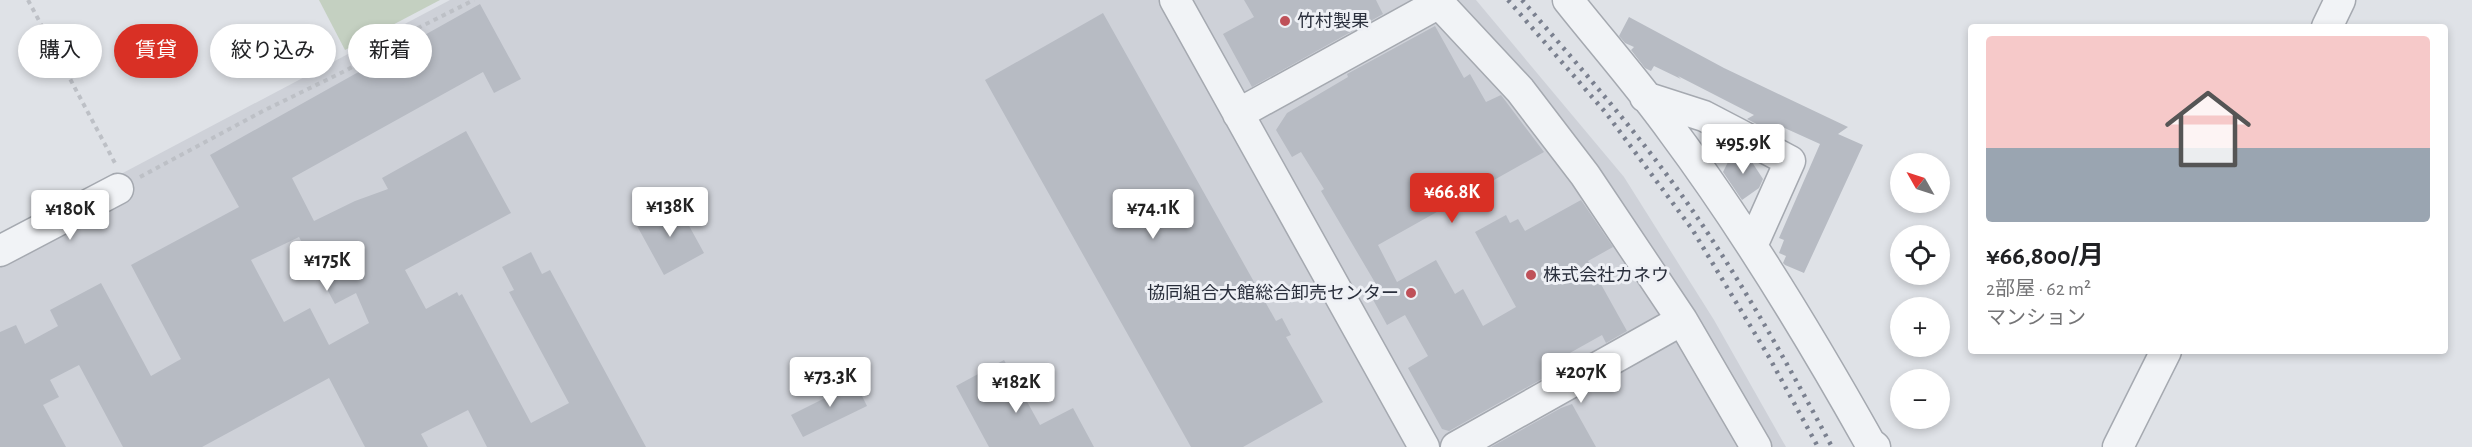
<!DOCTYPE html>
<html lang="ja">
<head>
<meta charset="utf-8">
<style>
  :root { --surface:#fff; --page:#f6f6f6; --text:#202124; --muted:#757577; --line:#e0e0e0; --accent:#d93025 }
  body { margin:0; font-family:"Alegreya Sans","Noto Sans JP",sans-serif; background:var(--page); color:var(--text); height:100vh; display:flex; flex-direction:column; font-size:22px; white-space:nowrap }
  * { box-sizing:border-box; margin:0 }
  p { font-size:20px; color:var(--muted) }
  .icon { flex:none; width:33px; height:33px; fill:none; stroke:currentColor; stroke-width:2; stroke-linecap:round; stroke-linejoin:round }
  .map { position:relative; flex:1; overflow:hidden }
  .panel { position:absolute; left:1968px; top:24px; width:480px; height:330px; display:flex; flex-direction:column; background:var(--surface); border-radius:6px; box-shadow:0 3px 9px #0003 }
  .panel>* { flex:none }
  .top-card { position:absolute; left:18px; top:24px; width:570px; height:54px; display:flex; gap:12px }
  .needle { width:39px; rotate:309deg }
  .buttons { position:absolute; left:1890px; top:153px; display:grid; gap:12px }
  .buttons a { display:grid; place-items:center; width:60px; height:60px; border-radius:50%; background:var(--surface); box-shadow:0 3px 9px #0003; font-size:30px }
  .price { position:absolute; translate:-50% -51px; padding:0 14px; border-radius:6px; background:#fff; color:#222; font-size:20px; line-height:39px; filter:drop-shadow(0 2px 3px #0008) }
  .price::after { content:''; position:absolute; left:50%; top:36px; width:18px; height:14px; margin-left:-9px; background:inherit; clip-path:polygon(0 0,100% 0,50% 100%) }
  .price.selected { background:var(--accent); color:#fff }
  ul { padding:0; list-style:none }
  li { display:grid; align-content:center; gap:12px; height:318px; padding:0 18px }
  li+li { border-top:2px solid var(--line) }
  li span { display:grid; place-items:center; height:186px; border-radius:6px; color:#555 }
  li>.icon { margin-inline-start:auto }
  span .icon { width:108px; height:108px; fill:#fffc; stroke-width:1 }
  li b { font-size:26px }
  .chip { padding:0 21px; border-radius:27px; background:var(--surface); box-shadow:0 3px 9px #0003; font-size:21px; line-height:54px }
  .chip.selected { background:var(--accent); color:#fff }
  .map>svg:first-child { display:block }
  .built { fill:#ced1d8 }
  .green { fill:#c4d0c1 }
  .building { fill:#b7bbc3; fill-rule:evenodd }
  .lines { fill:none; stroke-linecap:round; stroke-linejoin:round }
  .minor-casing { stroke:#a5a9b0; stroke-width:33 }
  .path { stroke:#bdc0c6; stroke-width:4; stroke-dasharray:4.5 4.5; stroke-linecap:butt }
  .minor { stroke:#f1f3f6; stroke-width:30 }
  .rail { stroke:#7a808f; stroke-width:4.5; stroke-dasharray:3 6; stroke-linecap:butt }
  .poi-dot { fill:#bf5159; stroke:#eef0f5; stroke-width:2 }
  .labels { text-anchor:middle; stroke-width:6; stroke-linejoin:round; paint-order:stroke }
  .poi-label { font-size:18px; fill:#2a2f3c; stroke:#eef0f5; text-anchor:start }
</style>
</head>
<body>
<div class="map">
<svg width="2472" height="447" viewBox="0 0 2472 447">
  <rect width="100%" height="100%" fill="#dfe2e7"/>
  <path class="built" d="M 450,0 L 1476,0 L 1624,177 L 1714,320 L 1786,447 L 0,447 L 0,238 Z"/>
  <path class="green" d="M 319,0 L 440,0 L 345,50 Z"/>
  <path class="building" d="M 1244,0 L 1376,0 L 1383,14 L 1252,87 L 1223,34 L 1254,17 Z
    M 480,4 L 521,79 L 494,93 L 483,72 L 292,178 L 314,221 L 355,201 L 388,189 L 382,178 L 466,131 L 511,213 L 405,270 L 426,309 L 457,292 L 459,296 L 462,294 L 531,423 L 569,403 L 509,292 L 514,290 L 502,267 L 531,252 L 542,274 L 550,270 L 646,447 L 487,447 L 468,410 L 421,434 L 428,447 L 365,447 L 329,378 L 202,447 L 123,447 L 79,365 L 50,380 L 59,397 L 43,405 L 66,447 L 0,447 L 0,332 L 16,325 L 25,344 L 58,326 L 50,310 L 101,283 L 151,376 L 181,359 L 131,265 L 239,207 L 210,155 ZM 299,237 L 335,304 L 356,293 L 369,323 L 329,345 L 310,308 L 284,322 L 251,260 Z
    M 1103,13 L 1276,321 L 1282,318 L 1291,335 L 1286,337 L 1323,402 L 1243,447 L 1191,447 L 985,80 Z
    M 1629,17 L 1724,68 L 1848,127 L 1838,134 L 1863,145 L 1804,273 L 1785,265 L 1783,263 L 1786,256 L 1779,253 L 1784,240 L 1779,238 L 1820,144 L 1776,124 L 1772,132 L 1747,119 L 1754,115 L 1678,76 L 1681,79 L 1654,66 L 1651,71 L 1645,68 L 1631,50 L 1634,47 L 1625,43 L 1619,36 Z
    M 1435,26 L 1464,78 L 1470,74 L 1486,102 L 1501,95 L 1544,152 L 1378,245 L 1397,282 L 1436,260 L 1455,294 L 1463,289 L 1483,326 L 1516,307 L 1475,232 L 1506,215 L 1510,223 L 1518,219 L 1525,231 L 1581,200 L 1613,247 L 1588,261 L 1627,331 L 1606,343 L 1602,335 L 1568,354 L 1572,362 L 1449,431 L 1442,429 L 1408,368 L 1428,356 L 1405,315 L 1387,325 L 1371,296 L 1380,291 L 1321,191 L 1324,189 L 1301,152 L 1292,157 L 1276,130 L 1287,113 L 1348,77 L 1347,74 Z
    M 1736,152 L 1750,159 L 1763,179 L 1759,188 L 1742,200 L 1723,172 L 1731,156 Z
    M 676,202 L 704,253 L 664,275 L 636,224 Z
    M 1004,360 L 1040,425 L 1073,408 L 1094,447 L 989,447 L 956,386 Z
    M 853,378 L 867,406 L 803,437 L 791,415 L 831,395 L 829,390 Z
    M 1572,404 L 1596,447 L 1491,447 L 1561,408 Z"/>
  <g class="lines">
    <defs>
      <path id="minor" d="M 1175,0 L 1424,447
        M 1436,0 L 1520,90 L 1585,175 L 1682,320 L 1756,447
        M 1568,0 C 1603,44 1640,86 1673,132 C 1746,230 1810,336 1870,443 L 1875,447
        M 2327,27 L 2340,0
        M 1645,97 L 1704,116 L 1790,161 L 1752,246
        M 1238,114 L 1439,3
        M 0,251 L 118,189
        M 1456,447 L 1682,320
        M 2118,447 L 2166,351"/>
    </defs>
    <use href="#minor" class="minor-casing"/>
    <path class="path" d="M 28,0 L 116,165
      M 140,177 L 263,111 L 347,70 L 418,28 L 474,0"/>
    <use href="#minor" class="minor"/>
    <path class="rail" d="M 1508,0 L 1606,113 L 1692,229 L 1769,357 L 1818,447
      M 1522,0 C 1584,72 1648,144 1701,223 C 1750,296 1791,370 1832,447"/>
  </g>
  <g class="poi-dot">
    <circle cx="1285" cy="21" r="6"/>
    <circle cx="1531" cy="275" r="6"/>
    <circle cx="1411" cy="293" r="6"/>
  </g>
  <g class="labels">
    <g class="poi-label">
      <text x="1297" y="27">竹村製果</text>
      <text x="1543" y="281">株式会社カネウ</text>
      <text x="1399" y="299" text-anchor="end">協同組合大館総合卸売センター</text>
    </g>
  </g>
</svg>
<div class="buttons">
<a><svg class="needle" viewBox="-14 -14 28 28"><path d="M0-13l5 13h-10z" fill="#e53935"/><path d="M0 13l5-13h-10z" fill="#757577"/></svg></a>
<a><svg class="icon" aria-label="locate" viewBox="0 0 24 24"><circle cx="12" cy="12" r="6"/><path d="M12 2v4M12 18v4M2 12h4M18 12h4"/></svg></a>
<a>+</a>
<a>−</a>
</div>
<b class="price" style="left:1743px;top:175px">¥95.9K</b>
<b class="price selected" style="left:1452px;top:224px">¥66.8K</b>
<b class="price" style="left:670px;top:238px">¥138K</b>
<b class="price" style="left:1153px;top:240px">¥74.1K</b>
<b class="price" style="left:70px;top:241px">¥180K</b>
<b class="price" style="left:327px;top:292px">¥175K</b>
<b class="price" style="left:1581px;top:404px">¥207K</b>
<b class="price" style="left:830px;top:408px">¥73.3K</b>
<b class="price" style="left:1016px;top:414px">¥182K</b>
<div class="top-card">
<a class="chip">購入</a>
<a class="chip selected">賃貸</a>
<a class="chip">絞り込み</a>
<a class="chip">新着</a>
</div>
<section class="panel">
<ul>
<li><span style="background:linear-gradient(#f6c9c9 60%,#9aa5b1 0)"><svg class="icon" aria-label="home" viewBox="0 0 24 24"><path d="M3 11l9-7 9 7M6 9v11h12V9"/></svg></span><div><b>¥66,800/月</b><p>2部屋 · 62 m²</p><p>マンション</p></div></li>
</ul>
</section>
</div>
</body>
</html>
